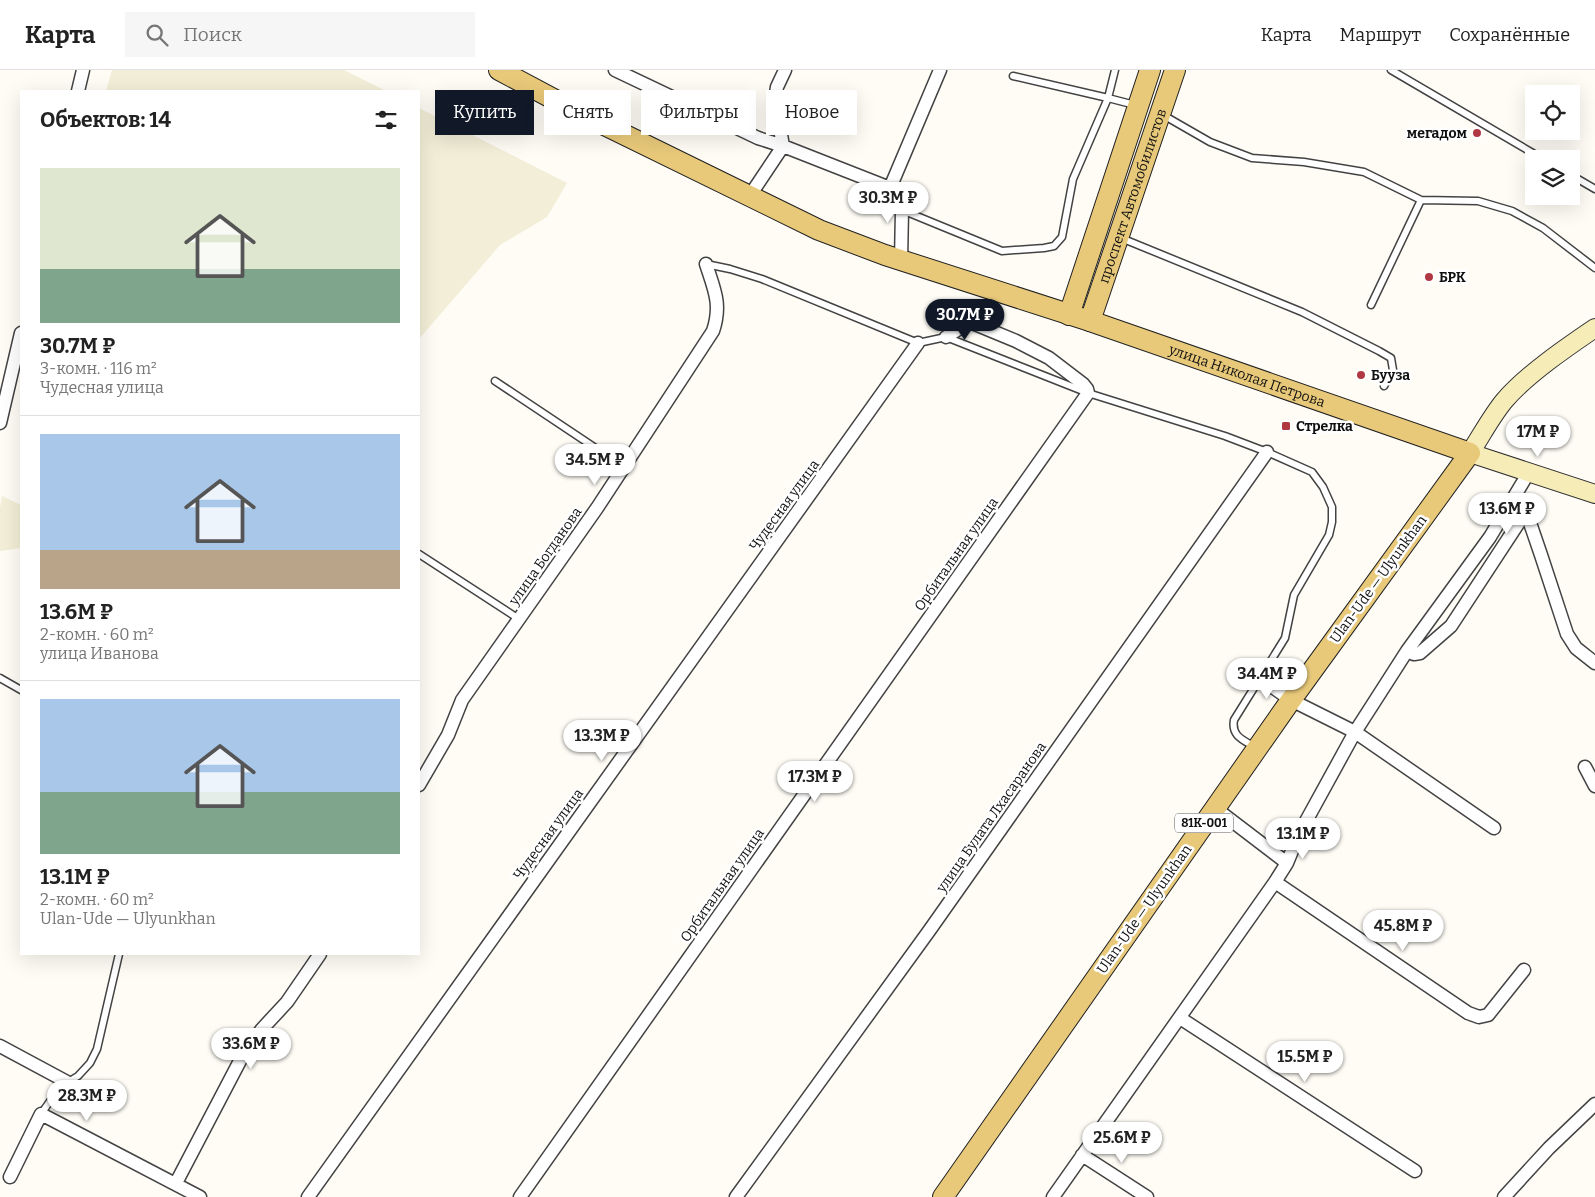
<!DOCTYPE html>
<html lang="ru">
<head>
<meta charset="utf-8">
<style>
  :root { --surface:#fff; --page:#f6f6f6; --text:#222; --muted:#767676; --line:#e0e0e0; --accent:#111827 }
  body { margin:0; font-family:Bitter,serif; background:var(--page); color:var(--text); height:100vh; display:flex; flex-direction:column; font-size:19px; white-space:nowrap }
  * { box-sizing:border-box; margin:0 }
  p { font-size:16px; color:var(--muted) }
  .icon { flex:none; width:28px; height:28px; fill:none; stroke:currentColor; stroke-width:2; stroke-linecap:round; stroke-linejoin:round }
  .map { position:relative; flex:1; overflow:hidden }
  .sheet { position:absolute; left:20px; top:20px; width:400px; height:865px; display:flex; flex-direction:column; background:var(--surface); border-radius:0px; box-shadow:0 5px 20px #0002 }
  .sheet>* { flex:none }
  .banner { position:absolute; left:435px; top:20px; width:475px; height:45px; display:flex; gap:10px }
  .controls { position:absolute; left:1525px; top:15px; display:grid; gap:10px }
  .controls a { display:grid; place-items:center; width:55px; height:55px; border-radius:0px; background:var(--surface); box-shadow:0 5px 20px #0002; font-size:25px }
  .price { position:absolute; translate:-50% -42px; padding:0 11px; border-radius:18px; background:#fff; color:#222; font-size:16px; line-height:32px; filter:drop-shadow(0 1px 2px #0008) }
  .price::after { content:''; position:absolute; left:50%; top:30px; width:15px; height:11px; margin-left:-8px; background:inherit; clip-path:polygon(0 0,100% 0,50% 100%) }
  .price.selected { background:var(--accent); color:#fff }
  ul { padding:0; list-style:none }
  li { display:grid; align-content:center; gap:10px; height:265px; padding:0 20px }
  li+li { border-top:1px solid var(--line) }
  li span { display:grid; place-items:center; height:155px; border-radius:0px; color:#555 }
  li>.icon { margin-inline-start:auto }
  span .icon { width:90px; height:90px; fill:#fffc; stroke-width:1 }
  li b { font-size:21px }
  h2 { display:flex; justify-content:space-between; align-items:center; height:60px; padding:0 20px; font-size:21px }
  .pill { padding:0 18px; border-radius:0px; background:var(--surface); box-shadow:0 5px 20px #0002; font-size:18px; line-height:45px }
  .pill.selected { background:var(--accent); color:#fff }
  header { display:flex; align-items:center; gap:30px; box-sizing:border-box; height:70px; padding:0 25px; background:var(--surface); border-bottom:1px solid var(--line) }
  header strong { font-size:24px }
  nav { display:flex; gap:28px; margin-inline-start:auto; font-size:18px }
  .search { width:350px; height:45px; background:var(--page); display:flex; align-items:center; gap:12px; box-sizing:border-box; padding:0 18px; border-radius:0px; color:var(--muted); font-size:19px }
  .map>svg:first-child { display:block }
  .farmland { fill:#f2eed7 }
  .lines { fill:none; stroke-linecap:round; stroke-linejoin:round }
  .service-casing { stroke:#434343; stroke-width:9 }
  .minor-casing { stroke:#434343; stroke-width:15 }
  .secondary-casing { stroke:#323232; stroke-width:20 }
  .primary-casing { stroke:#212121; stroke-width:22 }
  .service { stroke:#fff; stroke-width:6 }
  .minor { stroke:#fff; stroke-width:12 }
  .secondary { stroke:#f6ecb8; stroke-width:18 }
  .primary { stroke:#e8c97a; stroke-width:20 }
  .poi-dot { fill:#b03842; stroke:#fff; stroke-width:2 }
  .labels { text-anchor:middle; stroke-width:5; stroke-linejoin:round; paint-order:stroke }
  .shield { fill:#fff; stroke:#585858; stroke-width:1 }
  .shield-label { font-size:12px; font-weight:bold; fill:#101010 }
  .poi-label { font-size:14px; font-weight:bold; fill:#101010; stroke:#fff; text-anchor:start }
  .street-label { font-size:14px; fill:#101010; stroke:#fff }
</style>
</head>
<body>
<header>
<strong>Карта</strong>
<div class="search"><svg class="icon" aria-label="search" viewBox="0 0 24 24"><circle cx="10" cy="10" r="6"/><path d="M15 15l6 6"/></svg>Поиск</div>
<nav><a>Карта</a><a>Маршрут</a><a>Сохранённые</a></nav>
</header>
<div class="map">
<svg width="1595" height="1127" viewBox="0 0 1595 1127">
  <rect width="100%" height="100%" fill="#fefcf5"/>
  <path class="farmland" d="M 112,0 L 344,0 L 386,21 L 106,21 Z
    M 419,38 L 567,113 L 547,147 L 500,175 L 419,269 Z
    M 2,426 L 21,435 L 21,478 L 0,481 L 0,438 Z"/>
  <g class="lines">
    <defs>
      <path id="service" d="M 1391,0 L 1543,89
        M 1013,6 L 1108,28 L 1135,35
        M 1163,45 L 1210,72 L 1252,88 L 1304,92 L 1364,102 L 1421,130 L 1478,131 L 1512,141 L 1543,158 L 1595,198
        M 1571,105 L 1595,119
        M 902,140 L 1002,181 L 1044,178 L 1054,176 L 1062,167 L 1073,109 L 1108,28 L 1115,0
        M 1121,168 L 1302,242 L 1379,281 L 1391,288 L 1393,300 L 1384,316
        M 706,194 L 730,199 L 762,209 L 918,273 L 946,267 L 1088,323 L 1225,366 L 1267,382 L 1312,402 L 1323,417 L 1332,437 L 1332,452 L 1329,465 L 1294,525 L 1285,568 L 1234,650 C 1231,666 1243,670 1255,677
        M 1371,235 L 1421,130
        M 495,311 L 624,397
        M 419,484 L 519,549
        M 0,608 L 21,620
        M 41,1044 L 60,1017 L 78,1006 L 90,993 L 97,979 L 119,884"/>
      <path id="minor" d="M 615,0 L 758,68 L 783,76 L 749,127
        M 785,0 L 777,17 L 775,30 L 783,76 L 890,118 L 940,0
        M 78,21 L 83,0
        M 890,118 L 893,131 L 902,140 L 901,191
        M 0,353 L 21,263
        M 1522,438 L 1529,450 L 1541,485 L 1567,564 L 1576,578 L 1595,593
        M 1407,581 L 1490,467 L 1529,402
        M 1260,608 L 1291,630 L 1355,662 L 1494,758
        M 1585,697 L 1595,716
        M 419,715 L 448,665 L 462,630 L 597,438 L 713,261 C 722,234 714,219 706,194
        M 1215,738 L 1287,793
        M 1275,812 L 1468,943 L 1479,947 L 1488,945 L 1524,900
        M 1180,948 L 1415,1101
        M 0,976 L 67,1012
        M 1082,1085 L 1147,1127
        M 10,1107 L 41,1044 L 200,1127
        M 176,1113 L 243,985 L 262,959 L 287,932 L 320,884
        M 308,1127 L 918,273
        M 520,1127 L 1088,323 L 1087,319 L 1083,314 L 1049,288 L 1016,271 L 970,252 L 946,267
        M 736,1127 L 929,861 L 1267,382
        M 1053,1127 L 1275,812 L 1287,793 L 1299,764 L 1355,662 L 1407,581 L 1414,584 L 1420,583 L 1451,556 L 1525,443
        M 1504,1127 L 1549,1078 L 1595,1034"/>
      <path id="secondary" d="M 1595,258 C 1567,277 1526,305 1504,331 C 1491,347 1481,366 1470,383 L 1595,424"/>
      <g id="primary">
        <path id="s1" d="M 499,0 L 576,41 L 819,160 L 885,185 L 1090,251 L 1470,383 L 1291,630 L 943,1127"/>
        <path d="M 1069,245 L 1150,0"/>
        <path id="s2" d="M 1090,251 L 1175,0"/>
      </g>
    </defs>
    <use href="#service" class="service-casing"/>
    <use href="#minor" class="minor-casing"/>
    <use href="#secondary" class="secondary-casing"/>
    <use href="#primary" class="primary-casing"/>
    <use href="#service" class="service"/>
    <use href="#minor" class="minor"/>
    <use href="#secondary" class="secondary"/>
    <use href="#primary" class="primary"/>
  </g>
  <g class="poi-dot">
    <circle cx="1477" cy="63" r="5"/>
    <circle cx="1429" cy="207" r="5"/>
    <circle cx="1361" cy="305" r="5"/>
    <rect x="1281" y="351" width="10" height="10" rx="2.5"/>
  </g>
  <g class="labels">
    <rect class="shield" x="1175" y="743.5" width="58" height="19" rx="4"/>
    <g class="shield-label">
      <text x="1204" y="757">81К-001</text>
    </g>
    <g class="poi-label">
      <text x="1467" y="68" text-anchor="end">мегадом</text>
      <text x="1439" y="212">БРК</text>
      <text x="1371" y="310">Бууза</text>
      <text x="1296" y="361">Стрелка</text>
    </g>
    <g class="street-label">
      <text dy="5" stroke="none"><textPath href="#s2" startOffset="132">проспект Автомобилистов</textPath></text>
      <text dy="5" stroke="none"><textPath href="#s1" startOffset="810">улица Николая Петрова</textPath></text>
      <text transform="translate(784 435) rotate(-54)" y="5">Чудесная улица</text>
      <text transform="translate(956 484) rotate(-55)" y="5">Орбитальная улица</text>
      <text transform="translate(545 486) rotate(-55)" y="5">улица Богданова</text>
      <text transform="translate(1378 509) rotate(-54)" y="5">Ulan-Ude — Ulyunkhan</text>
      <text transform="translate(991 747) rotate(-55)" y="5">улица Булата Лхасаранова</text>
      <text transform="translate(548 764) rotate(-54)" y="5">Чудесная улица</text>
      <text transform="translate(722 815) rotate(-55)" y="5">Орбитальная улица</text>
      <text transform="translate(1144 839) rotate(-55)" y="5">Ulan-Ude — Ulyunkhan</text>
    </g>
  </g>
</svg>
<div class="controls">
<a><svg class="icon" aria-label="locate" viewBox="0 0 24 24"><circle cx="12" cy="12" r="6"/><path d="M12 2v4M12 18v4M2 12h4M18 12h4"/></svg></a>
<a><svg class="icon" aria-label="layers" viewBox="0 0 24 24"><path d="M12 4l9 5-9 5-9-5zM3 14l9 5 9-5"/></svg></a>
</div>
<b class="price" style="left:888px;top:154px">30.3M ₽</b>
<b class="price selected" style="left:965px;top:271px">30.7M ₽</b>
<b class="price" style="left:1538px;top:388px">17M ₽</b>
<b class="price" style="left:595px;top:416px">34.5M ₽</b>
<b class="price" style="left:1507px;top:465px">13.6M ₽</b>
<b class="price" style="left:1267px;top:630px">34.4M ₽</b>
<b class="price" style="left:602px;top:692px">13.3M ₽</b>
<b class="price" style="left:815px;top:733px">17.3M ₽</b>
<b class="price" style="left:1303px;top:790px">13.1M ₽</b>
<b class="price" style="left:1403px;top:882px">45.8M ₽</b>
<b class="price" style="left:251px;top:1000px">33.6M ₽</b>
<b class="price" style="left:1305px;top:1013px">15.5M ₽</b>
<b class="price" style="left:87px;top:1052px">28.3M ₽</b>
<b class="price" style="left:1122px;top:1094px">25.6M ₽</b>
<div class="banner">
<a class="pill selected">Купить</a>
<a class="pill">Снять</a>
<a class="pill">Фильтры</a>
<a class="pill">Новое</a>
</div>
<section class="sheet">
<h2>Объектов: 14<svg class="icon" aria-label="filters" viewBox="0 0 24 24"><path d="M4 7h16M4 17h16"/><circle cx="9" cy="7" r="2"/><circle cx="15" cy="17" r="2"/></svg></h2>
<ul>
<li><span style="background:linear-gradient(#dfe7d0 65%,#7fa58c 0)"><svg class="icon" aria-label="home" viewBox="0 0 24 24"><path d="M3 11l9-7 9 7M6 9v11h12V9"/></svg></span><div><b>30.7M ₽</b><p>3-комн. · 116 m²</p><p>Чудесная улица</p></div></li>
<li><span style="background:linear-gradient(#a9c7e8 75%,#b9a48a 0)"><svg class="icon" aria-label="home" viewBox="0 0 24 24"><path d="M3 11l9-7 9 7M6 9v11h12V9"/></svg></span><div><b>13.6M ₽</b><p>2-комн. · 60 m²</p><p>улица Иванова</p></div></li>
<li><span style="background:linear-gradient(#a9c7e8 60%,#7fa58c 0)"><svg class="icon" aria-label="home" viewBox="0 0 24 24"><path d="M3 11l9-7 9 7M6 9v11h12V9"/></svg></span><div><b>13.1M ₽</b><p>2-комн. · 60 m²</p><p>Ulan-Ude — Ulyunkhan</p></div></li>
</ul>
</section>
</div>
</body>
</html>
